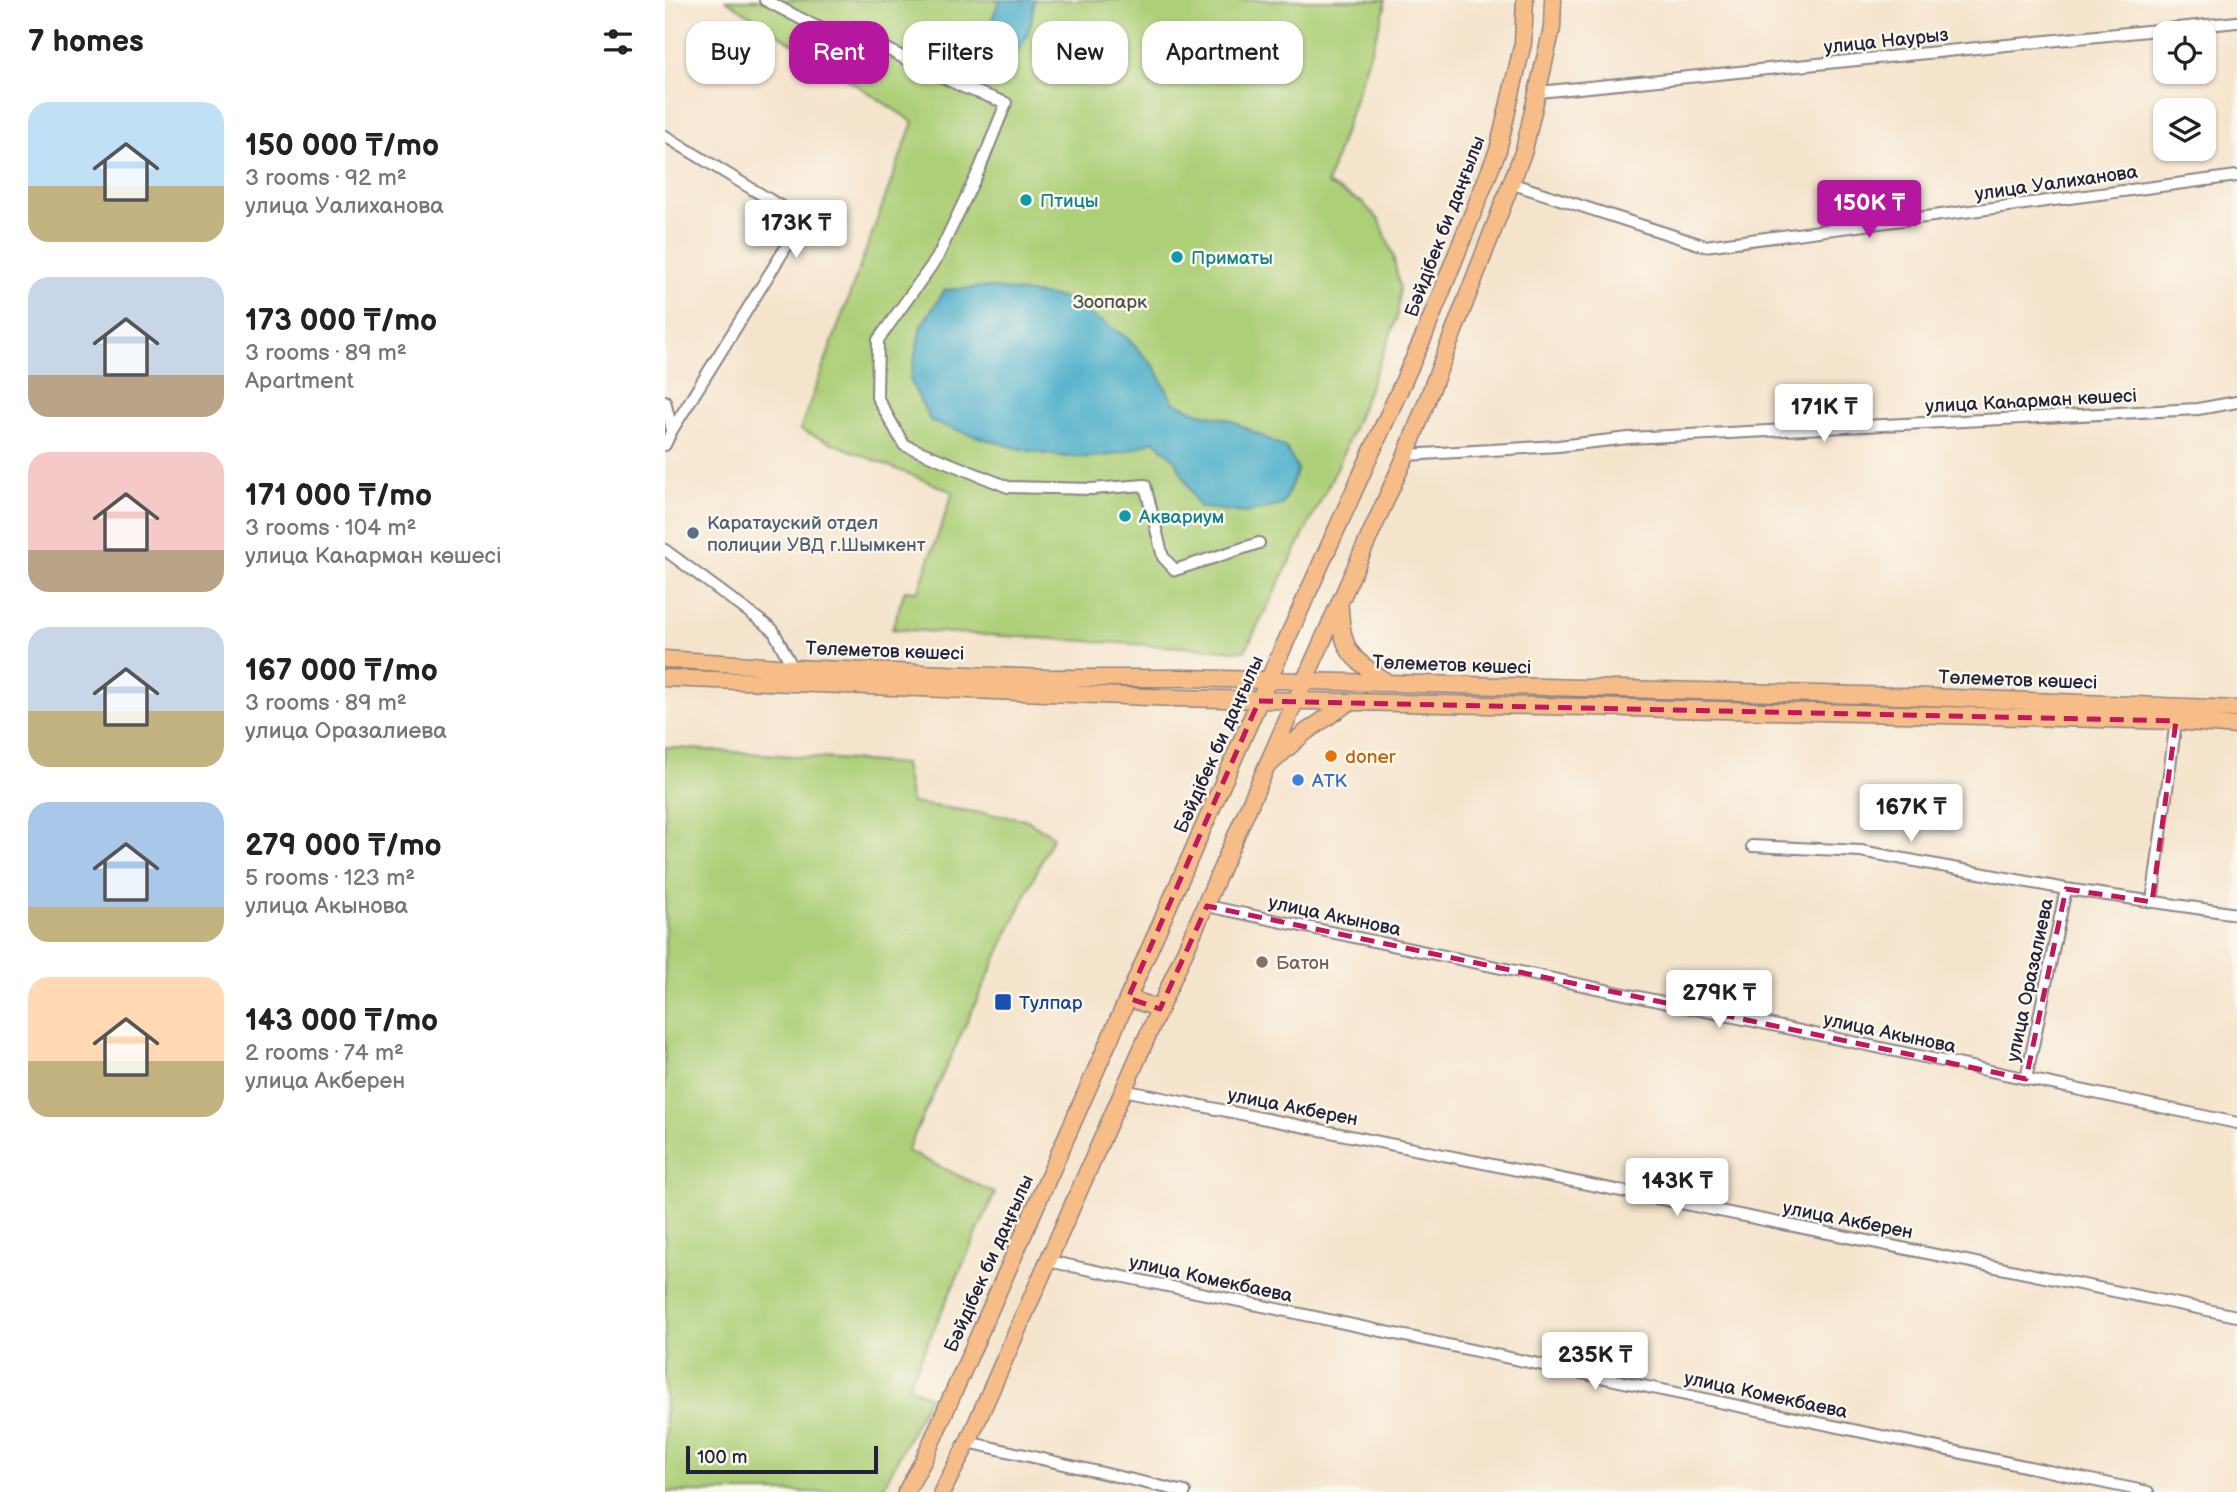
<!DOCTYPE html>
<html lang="en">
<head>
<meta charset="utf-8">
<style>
  :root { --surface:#fff; --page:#f6f6f6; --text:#222; --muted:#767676; --accent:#b5179e }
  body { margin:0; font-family:"Balsamiq Sans",sans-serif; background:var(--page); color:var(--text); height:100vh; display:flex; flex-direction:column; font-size:26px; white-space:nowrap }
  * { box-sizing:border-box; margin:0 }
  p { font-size:23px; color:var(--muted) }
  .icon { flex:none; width:38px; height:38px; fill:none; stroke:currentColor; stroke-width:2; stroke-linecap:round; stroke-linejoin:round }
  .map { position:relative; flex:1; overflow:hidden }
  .side { display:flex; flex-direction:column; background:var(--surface); width:665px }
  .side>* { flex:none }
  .guide { position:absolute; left:21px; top:21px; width:665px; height:63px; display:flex; gap:14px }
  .buttons { position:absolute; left:1488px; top:21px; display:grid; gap:14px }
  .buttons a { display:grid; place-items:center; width:63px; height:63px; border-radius:14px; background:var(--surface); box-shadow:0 2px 5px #0004; font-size:35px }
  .scale { position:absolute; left:21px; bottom:18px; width:192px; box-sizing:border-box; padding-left:7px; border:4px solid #22223b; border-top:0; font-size:19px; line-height:24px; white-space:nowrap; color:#22223b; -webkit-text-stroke:5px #fbf7ec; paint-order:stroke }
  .price { position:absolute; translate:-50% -60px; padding:0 16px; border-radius:7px; background:#fff; color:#222; font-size:23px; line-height:46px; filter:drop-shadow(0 2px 4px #0008) }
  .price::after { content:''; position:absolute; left:50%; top:42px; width:21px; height:16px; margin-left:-10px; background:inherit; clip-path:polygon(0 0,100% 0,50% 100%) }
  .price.selected { background:var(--accent); color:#fff }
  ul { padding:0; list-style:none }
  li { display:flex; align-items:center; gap:21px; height:175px; padding:0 28px }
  li span { display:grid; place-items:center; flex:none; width:196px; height:140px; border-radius:21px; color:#555 }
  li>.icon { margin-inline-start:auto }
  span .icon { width:84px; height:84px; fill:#fffc; stroke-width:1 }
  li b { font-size:30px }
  h2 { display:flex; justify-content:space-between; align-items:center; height:84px; padding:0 28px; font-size:30px }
  .tag { padding:0 24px; border-radius:21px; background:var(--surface); box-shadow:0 2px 5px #0004; font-size:24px; line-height:63px }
  .tag.selected { background:var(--accent); color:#fff }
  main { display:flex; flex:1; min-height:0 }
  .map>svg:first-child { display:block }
  .green { fill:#adcf78; stroke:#68785a; stroke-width:2 }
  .water { fill:#4bafca; stroke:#366882; stroke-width:2 }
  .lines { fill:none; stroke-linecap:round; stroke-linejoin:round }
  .street-casing { stroke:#8c8384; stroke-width:14 }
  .primary-casing { stroke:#8c8384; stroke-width:19 }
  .street { stroke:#fff; stroke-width:10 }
  .primary { stroke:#f7bd88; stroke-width:16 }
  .marked { fill:none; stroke:#c2185b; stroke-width:5; stroke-dasharray:14 9; stroke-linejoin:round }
  .culture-dot { fill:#0f9aa8; stroke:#fbf7ec; stroke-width:2.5 }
  .service-dot { fill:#5c6f8a; stroke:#fbf7ec; stroke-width:2.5 }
  .food-dot { fill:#e8710a; stroke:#fbf7ec; stroke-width:2.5 }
  .shop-dot { fill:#3f7fe0; stroke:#fbf7ec; stroke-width:2.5 }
  .education-dot { fill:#8d6e63; stroke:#fbf7ec; stroke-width:2.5 }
  .transit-dot { fill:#1a4fb4; stroke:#fbf7ec; stroke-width:2.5 }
  .labels { text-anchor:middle; stroke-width:5; stroke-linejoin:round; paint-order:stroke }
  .street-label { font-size:19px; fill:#22223b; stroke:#fbf7ec }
  .culture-label { font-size:19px; fill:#0d838f; stroke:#fbf7ec; text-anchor:start }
  .park-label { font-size:19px; fill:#4c564d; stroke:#fbf7ec }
  .service-label { font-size:19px; fill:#4e5e75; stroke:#fbf7ec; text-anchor:start }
  .food-label { font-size:19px; fill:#c56008; stroke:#fbf7ec; text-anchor:start }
  .shop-label { font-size:19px; fill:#366cbe; stroke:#fbf7ec; text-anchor:start }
  .education-label { font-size:19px; fill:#785e54; stroke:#fbf7ec; text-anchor:start }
  .transit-label { font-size:19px; fill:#164399; stroke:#fbf7ec; text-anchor:start }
</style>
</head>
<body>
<main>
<section class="side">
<h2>7 homes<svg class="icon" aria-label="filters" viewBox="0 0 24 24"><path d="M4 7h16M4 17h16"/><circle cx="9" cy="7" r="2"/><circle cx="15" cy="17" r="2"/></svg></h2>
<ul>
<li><span style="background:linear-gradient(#bfe0f5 60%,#c2b280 0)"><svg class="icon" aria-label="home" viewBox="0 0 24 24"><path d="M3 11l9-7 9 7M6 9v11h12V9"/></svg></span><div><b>150 000 ₸/mo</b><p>3 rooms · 92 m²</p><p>улица Уалиханова</p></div></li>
<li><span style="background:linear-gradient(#c9d6e8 70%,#b9a48a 0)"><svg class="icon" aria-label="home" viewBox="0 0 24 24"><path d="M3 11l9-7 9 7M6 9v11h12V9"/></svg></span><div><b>173 000 ₸/mo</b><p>3 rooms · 89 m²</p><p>Apartment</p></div></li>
<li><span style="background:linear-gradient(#f6c9c9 70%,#b9a48a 0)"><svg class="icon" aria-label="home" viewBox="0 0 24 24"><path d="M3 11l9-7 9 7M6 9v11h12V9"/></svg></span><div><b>171 000 ₸/mo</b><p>3 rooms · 104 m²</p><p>улица Каһарман көшесі</p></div></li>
<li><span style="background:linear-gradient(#c9d6e8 60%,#c2b280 0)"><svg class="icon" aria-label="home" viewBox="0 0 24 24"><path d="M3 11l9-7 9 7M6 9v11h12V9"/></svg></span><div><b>167 000 ₸/mo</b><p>3 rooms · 89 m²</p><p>улица Оразалиева</p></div></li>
<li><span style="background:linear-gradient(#a9c7e8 75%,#c2b280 0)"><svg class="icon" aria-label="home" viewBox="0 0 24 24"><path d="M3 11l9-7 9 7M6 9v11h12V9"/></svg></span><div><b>279 000 ₸/mo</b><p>5 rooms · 123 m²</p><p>улица Акынова</p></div></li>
<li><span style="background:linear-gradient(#ffd9b3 60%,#c2b280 0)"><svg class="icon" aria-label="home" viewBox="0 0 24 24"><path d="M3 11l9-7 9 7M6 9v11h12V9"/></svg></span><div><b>143 000 ₸/mo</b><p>2 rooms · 74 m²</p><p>улица Акберен</p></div></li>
</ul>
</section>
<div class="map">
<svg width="1572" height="1492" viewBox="0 0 1572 1492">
  <rect width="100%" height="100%" fill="#fbf7ec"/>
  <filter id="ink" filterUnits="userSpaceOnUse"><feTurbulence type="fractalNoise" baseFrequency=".0143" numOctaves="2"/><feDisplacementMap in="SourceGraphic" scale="14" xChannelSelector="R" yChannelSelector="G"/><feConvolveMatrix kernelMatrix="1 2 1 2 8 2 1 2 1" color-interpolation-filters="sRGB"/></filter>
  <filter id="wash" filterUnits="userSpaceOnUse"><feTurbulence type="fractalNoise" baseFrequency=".00686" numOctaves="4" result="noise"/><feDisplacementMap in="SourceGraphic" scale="28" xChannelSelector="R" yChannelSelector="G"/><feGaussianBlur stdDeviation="1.57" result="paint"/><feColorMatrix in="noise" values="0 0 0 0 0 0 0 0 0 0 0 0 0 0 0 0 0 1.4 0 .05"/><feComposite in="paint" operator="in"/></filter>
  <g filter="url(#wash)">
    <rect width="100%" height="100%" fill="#f5e4cc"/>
    <path class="green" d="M 61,0 L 720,0 L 720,8 L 662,184 L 698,203 L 715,221 L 728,255 L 735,288 L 732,318 L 673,466 L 580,651 L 227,629 L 240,590 L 253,591 L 288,492 L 135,430 L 248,122 Z
      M 0,747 L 239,764 L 246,803 L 360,819 L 388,836 L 242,1151 L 330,1193 L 243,1386 L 264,1397 L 216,1492 L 0,1492 Z"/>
    <path class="water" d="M 335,0 L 369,0 C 367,30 359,59 326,64 C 318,37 324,25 335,0 Z
      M 322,287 L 398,298 L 460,336 L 490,367 L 508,402 L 532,412 L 563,419 L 621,448 L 633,469 L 618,505 L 580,513 L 534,507 L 510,460 L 489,440 C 419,479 336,443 266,422 L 245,380 L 256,326 L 280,290 Z"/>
  </g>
  <g filter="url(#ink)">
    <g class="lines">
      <defs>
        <path id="street" d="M 100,0 L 150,26 L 202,38 L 246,62 L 298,87 L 341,103 L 315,168 L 272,258 L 213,340 L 212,397 L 239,445 L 343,487 L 427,489 L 480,485 L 498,557 L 510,570 L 594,543
          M 874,92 L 1572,22
          M 0,136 L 138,220 L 7,430 L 0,445
          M 848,184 L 1040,246 L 1572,176
          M 0,401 L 7,430
          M 741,455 L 893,446 L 964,438 L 1533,409 L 1572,402
          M 0,550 L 108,630 L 128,668
          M 1087,846 L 1196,851 L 1401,889
          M 1487,902 L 1511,721
          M 542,906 L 1572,1123
          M 1361,1079 L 1401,889 L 1572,914
          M 458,1090 L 1572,1316
          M 383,1261 L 1483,1492
          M 303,1442 L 520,1492"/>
        <path id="primary" d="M 675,608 C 677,654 687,658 723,683
          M 0,659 L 128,668 L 382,678 L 519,678 L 1236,696 L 1572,709
          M 0,678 L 510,698 L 1237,714 L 1511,721 L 1572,726
          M 605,764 L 638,734 L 683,703
          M 463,998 L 495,1009
          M 241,1492 L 259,1459 L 603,681 L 759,336 L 833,150 L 858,43 L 860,0
          M 277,1492 L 303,1442 L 630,702 L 741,455 L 859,150 L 887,28 L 888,0"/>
      </defs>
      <use href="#street" class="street-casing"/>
      <use href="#primary" class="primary-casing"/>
      <use href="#street" class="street"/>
      <use href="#primary" class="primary"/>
    </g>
  </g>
  <path class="marked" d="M 594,701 L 1511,721 L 1487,902 L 1401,889 L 1361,1079 L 542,906 L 495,1009 L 463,998 Z"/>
  <g class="culture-dot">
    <circle cx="361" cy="200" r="7"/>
    <circle cx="512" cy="257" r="7"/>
    <circle cx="460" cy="516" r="7"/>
  </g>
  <circle class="service-dot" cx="28" cy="533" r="7"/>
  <circle class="food-dot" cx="666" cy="756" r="7"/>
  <circle class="shop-dot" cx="633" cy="780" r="7"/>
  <circle class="education-dot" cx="597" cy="962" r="7"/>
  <rect class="transit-dot" x="329" y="993" width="18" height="18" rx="3.5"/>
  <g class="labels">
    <g class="street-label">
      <text transform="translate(1221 40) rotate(-6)" y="7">улица Наурыз</text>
      <text transform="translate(1391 182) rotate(-8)" y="7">улица Уалиханова</text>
      <text transform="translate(779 226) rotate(-69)" y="7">Бәйдібек би даңғылы</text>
      <text transform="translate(1366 400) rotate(-3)" y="7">улица Каһарман көшесі</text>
      <text transform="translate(220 650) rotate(2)" y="7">Төлеметов көшесі</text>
      <text transform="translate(787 664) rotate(2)" y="7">Төлеметов көшесі</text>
      <text transform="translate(1353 679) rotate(2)" y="7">Төлеметов көшесі</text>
      <text transform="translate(553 744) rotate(-66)" y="7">Бәйдібек би даңғылы</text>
      <text transform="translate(670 915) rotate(12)" y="7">улица Акынова</text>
      <text transform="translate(1364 980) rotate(-78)" y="7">улица Оразалиева</text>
      <text transform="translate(1225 1032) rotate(12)" y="7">улица Акынова</text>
      <text transform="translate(628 1106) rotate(11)" y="7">улица Акберен</text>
      <text transform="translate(1183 1219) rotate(11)" y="7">улица Акберен</text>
      <text transform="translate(323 1263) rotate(-66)" y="7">Бәйдібек би даңғылы</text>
      <text transform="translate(546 1278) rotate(12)" y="7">улица Комекбаева</text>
      <text transform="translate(1101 1394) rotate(12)" y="7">улица Комекбаева</text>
    </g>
    <g class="culture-label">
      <text x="375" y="207">Птицы</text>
      <text x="526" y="264">Приматы</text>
      <text x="474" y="523">Аквариум</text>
    </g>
    <g class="park-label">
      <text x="445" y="308">Зоопарк</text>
    </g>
    <g class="service-label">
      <text x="42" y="529">Каратауский отдел<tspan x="42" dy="22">полиции УВД г.Шымкент</tspan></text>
    </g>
    <g class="food-label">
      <text x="680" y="763">doner</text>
    </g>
    <g class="shop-label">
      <text x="647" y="787">АТК</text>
    </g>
    <g class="education-label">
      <text x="611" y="969">Батон</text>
    </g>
    <g class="transit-label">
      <text x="354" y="1009">Тулпар</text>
    </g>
  </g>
</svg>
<div class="buttons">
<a><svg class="icon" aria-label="locate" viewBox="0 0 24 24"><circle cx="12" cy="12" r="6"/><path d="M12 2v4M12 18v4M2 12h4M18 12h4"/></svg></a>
<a><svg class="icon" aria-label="layers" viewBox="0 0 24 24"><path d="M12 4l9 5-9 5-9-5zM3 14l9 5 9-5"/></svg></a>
</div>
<div class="scale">100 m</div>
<b class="price selected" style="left:1204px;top:240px">150K ₸</b>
<b class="price" style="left:131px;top:260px">173K ₸</b>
<b class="price" style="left:1159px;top:444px">171K ₸</b>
<b class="price" style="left:1246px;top:844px">167K ₸</b>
<b class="price" style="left:1054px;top:1030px">279K ₸</b>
<b class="price" style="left:1012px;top:1218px">143K ₸</b>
<b class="price" style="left:930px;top:1392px">235K ₸</b>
<div class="guide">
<a class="tag">Buy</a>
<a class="tag selected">Rent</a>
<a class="tag">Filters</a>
<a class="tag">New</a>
<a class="tag">Apartment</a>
</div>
</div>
</main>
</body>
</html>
